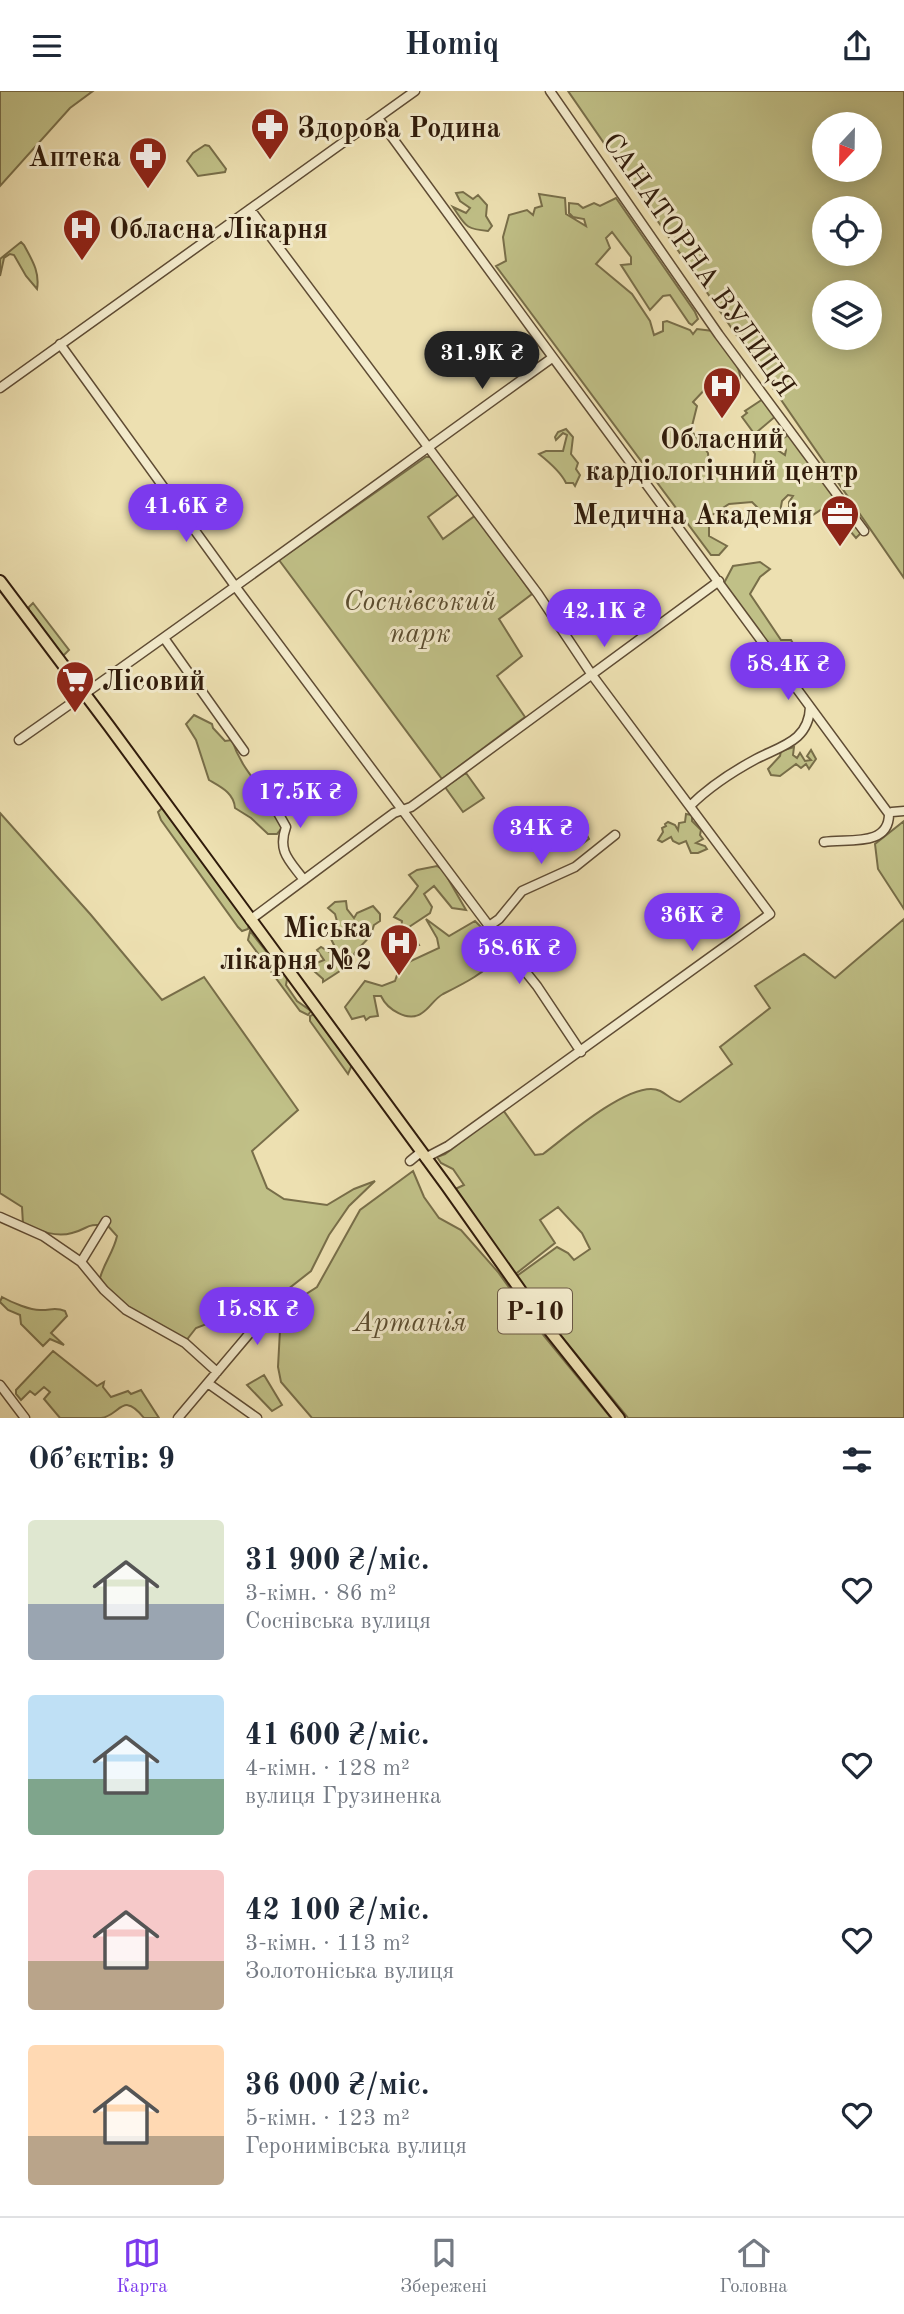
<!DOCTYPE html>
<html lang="uk">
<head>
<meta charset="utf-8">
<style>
  :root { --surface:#fff; --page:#f6f6f7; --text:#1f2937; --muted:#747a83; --line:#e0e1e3; --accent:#7c3aed }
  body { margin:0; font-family:"Old Standard TT",serif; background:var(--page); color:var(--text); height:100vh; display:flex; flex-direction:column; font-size:26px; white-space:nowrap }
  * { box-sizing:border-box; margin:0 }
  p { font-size:23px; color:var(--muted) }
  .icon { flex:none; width:38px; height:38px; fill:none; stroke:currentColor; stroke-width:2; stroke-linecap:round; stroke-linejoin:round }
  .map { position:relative; height:1327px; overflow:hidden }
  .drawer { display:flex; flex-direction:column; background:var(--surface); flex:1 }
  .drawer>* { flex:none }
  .needle { width:46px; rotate:202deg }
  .fabs { position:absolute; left:812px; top:21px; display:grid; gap:14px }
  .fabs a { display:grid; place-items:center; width:70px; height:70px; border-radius:50%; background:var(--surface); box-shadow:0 4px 18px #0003; font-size:35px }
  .price { position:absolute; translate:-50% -60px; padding:0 16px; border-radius:24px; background:var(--accent); color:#fff; font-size:23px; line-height:46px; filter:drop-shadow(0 2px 4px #0008) }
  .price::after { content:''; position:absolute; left:50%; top:42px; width:21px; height:16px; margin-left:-10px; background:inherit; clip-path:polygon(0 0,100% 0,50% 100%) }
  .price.active { background:#222; color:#fff }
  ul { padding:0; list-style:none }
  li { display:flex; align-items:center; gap:21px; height:175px; padding:0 28px }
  li span { display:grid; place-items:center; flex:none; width:196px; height:140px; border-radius:7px; color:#555 }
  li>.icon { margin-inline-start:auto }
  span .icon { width:84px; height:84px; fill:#fffc; stroke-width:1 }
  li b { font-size:30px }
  h2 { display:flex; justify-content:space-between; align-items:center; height:84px; padding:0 28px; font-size:30px }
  header { display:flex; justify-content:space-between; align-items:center; height:91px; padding:0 28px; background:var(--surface); font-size:32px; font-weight:700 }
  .tab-bar { display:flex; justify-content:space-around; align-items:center; height:98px; border-top:2px solid var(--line); background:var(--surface); font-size:19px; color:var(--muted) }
  .tab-bar a { display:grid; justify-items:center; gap:4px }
  .tab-bar .active { color:var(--accent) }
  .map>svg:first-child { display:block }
  .green { fill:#c0c087; stroke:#786e49; stroke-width:2; fill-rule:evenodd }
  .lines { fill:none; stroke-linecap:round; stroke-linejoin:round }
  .minor-casing { stroke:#5f4c34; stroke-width:11 }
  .major-casing { stroke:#301b0b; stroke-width:14 }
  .minor { stroke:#f3ebcc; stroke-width:8 }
  .major { stroke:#ede0b1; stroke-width:10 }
  .labels { text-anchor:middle; stroke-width:6; stroke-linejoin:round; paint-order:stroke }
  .shield { fill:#f3ebcc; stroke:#6a5945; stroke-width:2 }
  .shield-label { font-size:26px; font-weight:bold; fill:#301b0b }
  .poi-label { font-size:28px; font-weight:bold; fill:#301b0b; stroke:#f3ebcc; text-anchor:start }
  .street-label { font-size:28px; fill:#301b0b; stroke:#f3ebcc }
  .park-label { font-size:28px; font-style:italic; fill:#5b4d30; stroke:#f3ebcc }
</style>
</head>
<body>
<header><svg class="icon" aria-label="menu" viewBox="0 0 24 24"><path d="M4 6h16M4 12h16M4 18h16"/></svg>Homiq<svg class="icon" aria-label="share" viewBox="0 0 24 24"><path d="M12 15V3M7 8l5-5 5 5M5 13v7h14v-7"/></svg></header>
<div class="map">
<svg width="904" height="1327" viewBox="0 0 904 1327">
  <rect width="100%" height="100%" fill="#ede0b1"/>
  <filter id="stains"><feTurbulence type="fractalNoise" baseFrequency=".00286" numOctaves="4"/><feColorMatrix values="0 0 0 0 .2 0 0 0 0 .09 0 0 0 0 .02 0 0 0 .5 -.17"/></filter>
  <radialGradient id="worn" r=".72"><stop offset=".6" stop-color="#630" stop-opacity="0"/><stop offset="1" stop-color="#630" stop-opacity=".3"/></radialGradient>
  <path class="green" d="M 0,0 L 93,0 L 70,17 L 0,95 Z
    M 568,0 L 904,0 L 904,487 ZM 824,33 L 870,33 L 870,79 L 824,79 ZM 824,117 L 870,117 L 870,163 L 824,163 ZM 824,201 L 870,201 L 870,247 L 824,247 Z
    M 205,54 L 209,55 L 226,78 L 225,81 L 198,85 L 187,70 L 193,62 Z
    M 463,101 L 473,108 L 478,104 L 487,114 L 486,125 L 492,135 L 488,140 C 465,138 466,135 453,116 L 466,122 L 470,117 L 460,110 L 456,102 Z
    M 539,103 L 565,107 L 566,123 L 586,135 L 584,128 L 573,126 L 569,122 L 569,112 L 578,113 L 583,117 L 594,112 L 600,115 L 616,107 L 695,221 L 698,228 L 692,234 L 689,232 L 670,204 L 663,205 L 650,219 L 621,174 L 631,173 L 631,166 L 612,141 L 606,147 L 610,157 L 596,173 L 632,203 L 650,230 L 654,244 L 663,240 L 663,231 L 667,230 L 690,239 L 693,243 L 697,238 L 713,240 C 720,250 748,281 738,293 C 734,297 724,300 719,303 L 709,294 L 693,311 L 697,315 L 691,339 L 708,362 L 710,384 L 719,378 L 754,373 L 755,363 L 749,353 L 754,351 L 765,356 L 770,354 L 785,364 L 786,359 L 781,349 L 790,343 L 862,441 L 856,447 L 828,414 L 804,430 L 789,426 L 789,411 L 793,405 L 788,404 L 782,410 L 780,421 L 763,422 L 752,411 L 729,413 L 709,426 L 709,445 L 727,455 L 719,464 L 711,464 L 496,175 L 506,170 L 503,146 L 509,124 L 527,119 L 533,124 L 535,117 L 542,115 Z
    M 21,151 L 24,154 C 32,169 40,181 37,198 L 26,185 L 14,164 L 10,163 L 4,167 L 0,185 L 0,168 Z
    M 763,308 L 777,324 L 757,341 L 753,341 L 742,326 L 747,322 L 745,320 Z
    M 566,338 L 573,346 L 571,363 L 578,372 L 576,378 L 580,384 L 575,395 L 573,392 L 566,392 C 561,381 549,371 539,363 L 546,360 L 563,360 L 567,344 L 563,342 L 556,349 L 555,346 L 558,341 Z
    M 426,366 L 431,366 L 460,402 L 428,426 L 443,448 L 476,424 L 532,503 L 499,528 L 522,565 L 497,585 L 525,626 L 442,688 L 279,469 Z
    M 760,471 L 770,478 L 760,486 L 750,503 L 781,549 L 791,549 L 794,554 L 777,568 L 723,494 L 733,475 Z
    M 33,512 L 69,559 L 63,565 L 29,519 L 29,516 Z
    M 194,624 L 212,633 L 213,637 L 225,650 L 232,649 C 238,668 248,681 260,697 L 265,695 L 267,698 L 282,737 L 277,743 L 268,743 L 251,727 L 235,717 C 234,702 221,696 209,689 L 196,649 L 186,633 Z
    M 794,656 L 793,664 L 797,667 L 800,662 L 805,670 L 811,669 L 807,665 L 811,659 L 816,668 L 809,678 L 806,673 L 801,677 L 796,673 L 780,685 L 771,684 L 768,678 L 780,665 L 781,660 Z
    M 466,682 L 484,707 L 463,721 L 445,696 Z
    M 163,716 L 249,834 L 248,838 L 242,840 L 238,836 L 161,729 L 158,721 Z
    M 0,722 L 91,824 L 162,909 L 204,886 L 298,1019 L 252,1060 L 267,1097 L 284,1108 L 327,1114 L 354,1098 L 375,1090 L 349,1115 L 329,1144 L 311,1180 L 269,1213 L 251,1216 L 196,1237 L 185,1251 C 156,1234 117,1218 100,1187 C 104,1172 114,1160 117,1145 L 108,1135 C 84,1132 91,1137 72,1142 C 55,1147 38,1139 23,1133 L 22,1116 L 0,1102 Z
    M 686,723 L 692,724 L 692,730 L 701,739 L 700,744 L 703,748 L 696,752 L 705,755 L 707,758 L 698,762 L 691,762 L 686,750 L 679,753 L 673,750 L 671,746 L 662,751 L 658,749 L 663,741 L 662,737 L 666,735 L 665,733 L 668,731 L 675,734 L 678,739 L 679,732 L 685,731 Z
    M 557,727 L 571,729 L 575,727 L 580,733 L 580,737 L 584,739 L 589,748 L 575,758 L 557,731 Z
    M 904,730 L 904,818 L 878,778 L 875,753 Z
    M 437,775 L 443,779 L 466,819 L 452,817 L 434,795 L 424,803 L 432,816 L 430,822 L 409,836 L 419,854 L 411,856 L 405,842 L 401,839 L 402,830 L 394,826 C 401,815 411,807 418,795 L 409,784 L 417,779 Z
    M 346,810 L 347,818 L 354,827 L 357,822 L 373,815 L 380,823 L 380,830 L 374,834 C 369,855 356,852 349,874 L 323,891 L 323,888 L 314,880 L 314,873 L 324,869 L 317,859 L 321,856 L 331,862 L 335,856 L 330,846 L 338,834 L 335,823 L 328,817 L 335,811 Z
    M 426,828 L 449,845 L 475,830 L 495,850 L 502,863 C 483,883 467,891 443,903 C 434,908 430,917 422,922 C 408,932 387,918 381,905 L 374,905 L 378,925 L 370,926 L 366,929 L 364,925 L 352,928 L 345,916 L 365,890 L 382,895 L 395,890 L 400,875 L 439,857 L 437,847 Z
    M 904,828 L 904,1327 L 628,1327 L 514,1187 L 557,1156 L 568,1162 L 574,1169 L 590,1158 L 582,1142 L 558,1116 L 540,1129 L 555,1152 L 513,1185 L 453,1099 L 464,1094 L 453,1078 L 441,1072 L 437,1066 L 445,1063 L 503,1019 L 535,1064 L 543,1063 C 567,1045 621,998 651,998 C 664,998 668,1008 680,1011 L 732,973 L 720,956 L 770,917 L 755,895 L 804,863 L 835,887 Z
    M 250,840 L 284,883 L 287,888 L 286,894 L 297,910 L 311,920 L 308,924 L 300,920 L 248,849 Z
    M 314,923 L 352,974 L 348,983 L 310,930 L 310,925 Z
    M 413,1080 L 424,1106 L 439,1127 L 461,1139 L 498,1181 L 544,1245 L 611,1327 L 312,1327 L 281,1291 L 278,1276 L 280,1239 L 289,1214 L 317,1196 L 360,1119 Z
    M 2,1206 C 11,1211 31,1220 42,1219 C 51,1219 56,1216 65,1220 L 67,1225 L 51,1242 L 64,1254 L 50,1248 L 43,1255 L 21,1233 L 20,1224 L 8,1219 L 0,1211 Z
    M 53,1260 L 97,1295 L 104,1291 L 103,1296 L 111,1306 L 128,1300 L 131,1303 L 141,1299 L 159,1327 L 144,1327 C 122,1299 120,1325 101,1327 C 88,1327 73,1327 60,1327 L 44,1308 L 50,1301 L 44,1296 L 35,1304 L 30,1300 L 21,1309 L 16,1303 L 16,1299 Z
    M 264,1284 L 282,1314 L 272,1320 L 247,1294 Z"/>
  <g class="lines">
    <defs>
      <path id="minor" d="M 550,0 L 719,244 L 864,440
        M 378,27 C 547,260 719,491 889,723
        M 250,118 L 538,503 L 592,584 L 770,823 L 448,1055 L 425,1067
        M 60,253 L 235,495 L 489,835 L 537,895 L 581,961
        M 0,297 L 415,0
        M 164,547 L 244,660
        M 19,649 C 198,524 374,395 552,267
        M 281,686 L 272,696 L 268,704 L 286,736 C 277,761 290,770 304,789
        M 690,715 C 709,696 732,681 756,668 C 781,655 809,650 810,616
        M 889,723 L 892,721 L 904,720
        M 824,751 C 846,747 889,757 889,723
        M 250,829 L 379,733 L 394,722 L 411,716 L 444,692 L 719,490
        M 489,835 L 499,828 L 522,800 L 575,776 L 615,744
        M 410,1070 L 421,1061
        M 0,1126 L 43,1145 L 81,1171 L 104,1199 L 126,1219 L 185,1252 L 217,1281
        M 81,1171 L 106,1130
        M 209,1293 L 257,1327
        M 0,1294 L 25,1327
        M 178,1327 L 265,1224 L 277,1212"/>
      <path id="major" d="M 0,490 L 109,635 L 446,1094 L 545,1234 L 619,1327"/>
    </defs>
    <use href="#minor" class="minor-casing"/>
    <use href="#major" class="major-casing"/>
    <use href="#minor" class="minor"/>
    <use href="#major" class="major"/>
  </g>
  <defs>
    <symbol id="pharmacy-pin" viewBox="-11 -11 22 30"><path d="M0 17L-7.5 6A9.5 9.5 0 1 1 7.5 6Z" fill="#8f2418" stroke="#f3ebcc"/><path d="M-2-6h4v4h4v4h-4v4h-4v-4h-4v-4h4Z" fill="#fff"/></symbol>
    <symbol id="hospital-pin" viewBox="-11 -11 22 30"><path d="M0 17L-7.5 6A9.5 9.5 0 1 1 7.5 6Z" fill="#8f2418" stroke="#f3ebcc"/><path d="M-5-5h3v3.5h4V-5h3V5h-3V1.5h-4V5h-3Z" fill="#fff"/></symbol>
    <symbol id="office-pin" viewBox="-11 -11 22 30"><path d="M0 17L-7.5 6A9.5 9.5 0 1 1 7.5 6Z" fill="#8f2418" stroke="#f3ebcc"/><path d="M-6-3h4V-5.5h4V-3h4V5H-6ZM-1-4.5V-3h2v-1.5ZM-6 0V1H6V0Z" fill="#fff"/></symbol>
    <symbol id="supermarket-pin" viewBox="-11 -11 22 30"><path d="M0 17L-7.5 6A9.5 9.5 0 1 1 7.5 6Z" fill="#8f2418" stroke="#f3ebcc"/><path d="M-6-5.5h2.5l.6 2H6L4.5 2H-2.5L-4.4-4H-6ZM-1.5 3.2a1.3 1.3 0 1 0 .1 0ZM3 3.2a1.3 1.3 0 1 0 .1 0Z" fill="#fff"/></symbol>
  </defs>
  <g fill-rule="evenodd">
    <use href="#pharmacy-pin" x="248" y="14" width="44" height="60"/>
    <use href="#pharmacy-pin" x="126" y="43" width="44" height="60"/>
    <use href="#hospital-pin" x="60" y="115" width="44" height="60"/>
    <use href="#hospital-pin" x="700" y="273" width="44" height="60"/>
    <use href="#office-pin" x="818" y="401" width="44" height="60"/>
    <use href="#supermarket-pin" x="53" y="567" width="44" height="60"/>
    <use href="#hospital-pin" x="377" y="830" width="44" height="60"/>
  </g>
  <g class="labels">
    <rect class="shield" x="498" y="1197.5" width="74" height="45" rx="5"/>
    <g class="shield-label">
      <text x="535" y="1229">Р-10</text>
    </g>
    <g class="poi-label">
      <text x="297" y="46">Здорова Родина</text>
      <text x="121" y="75" text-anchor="end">Аптека</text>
      <text x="109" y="147">Обласна Лікарня</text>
      <text x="722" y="357" text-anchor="middle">Обласний<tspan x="722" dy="32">кардіологічний центр</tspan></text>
      <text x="813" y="433" text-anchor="end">Медична Академія</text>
      <text x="102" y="599">Лісовий</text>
      <text x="372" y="846" text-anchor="end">Міська<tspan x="372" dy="32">лікарня №2</tspan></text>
    </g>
    <g class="street-label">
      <text transform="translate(700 173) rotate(55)" y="10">САНАТОРНА ВУЛИЦЯ</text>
    </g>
    <g class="park-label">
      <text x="420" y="519">Соснівський<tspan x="420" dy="32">парк</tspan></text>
      <text x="410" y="1240">Артанія</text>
    </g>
  </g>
  <rect width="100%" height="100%" filter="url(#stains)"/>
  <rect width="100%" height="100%" fill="url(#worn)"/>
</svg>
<div class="fabs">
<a><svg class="needle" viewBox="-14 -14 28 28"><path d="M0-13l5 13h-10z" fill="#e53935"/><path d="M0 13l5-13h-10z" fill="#747a83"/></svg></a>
<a><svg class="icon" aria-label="locate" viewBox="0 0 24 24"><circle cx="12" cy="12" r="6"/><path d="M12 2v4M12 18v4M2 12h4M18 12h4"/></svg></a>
<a><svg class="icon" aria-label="layers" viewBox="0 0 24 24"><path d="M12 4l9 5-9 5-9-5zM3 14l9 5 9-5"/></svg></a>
</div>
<b class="price active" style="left:482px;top:300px">31.9K ₴</b>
<b class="price" style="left:186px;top:453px">41.6K ₴</b>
<b class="price" style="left:604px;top:558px">42.1K ₴</b>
<b class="price" style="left:788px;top:611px">58.4K ₴</b>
<b class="price" style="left:300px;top:739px">17.5K ₴</b>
<b class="price" style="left:541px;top:775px">34K ₴</b>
<b class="price" style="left:692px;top:862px">36K ₴</b>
<b class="price" style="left:519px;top:895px">58.6K ₴</b>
<b class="price" style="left:257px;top:1256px">15.8K ₴</b>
</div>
<section class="drawer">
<h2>Об’єктів: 9<svg class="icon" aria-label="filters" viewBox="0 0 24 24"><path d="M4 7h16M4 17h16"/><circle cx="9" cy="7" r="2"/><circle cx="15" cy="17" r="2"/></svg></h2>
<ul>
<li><span style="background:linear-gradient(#dfe7d0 60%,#9aa5b1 0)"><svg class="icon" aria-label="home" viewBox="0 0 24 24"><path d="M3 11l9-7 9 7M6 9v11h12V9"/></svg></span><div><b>31 900 ₴/міс.</b><p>3-кімн. · 86 m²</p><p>Соснівська вулиця</p></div><svg class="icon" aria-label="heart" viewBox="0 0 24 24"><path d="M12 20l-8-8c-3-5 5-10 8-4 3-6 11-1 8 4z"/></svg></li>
<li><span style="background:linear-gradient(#bfe0f5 60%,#7fa58c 0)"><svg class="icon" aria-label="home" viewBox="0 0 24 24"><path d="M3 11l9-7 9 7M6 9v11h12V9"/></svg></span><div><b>41 600 ₴/міс.</b><p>4-кімн. · 128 m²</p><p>вулиця Грузиненка</p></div><svg class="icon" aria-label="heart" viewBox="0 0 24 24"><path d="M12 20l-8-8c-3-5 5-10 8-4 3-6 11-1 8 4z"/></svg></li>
<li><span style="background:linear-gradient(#f6c9c9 65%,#b9a48a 0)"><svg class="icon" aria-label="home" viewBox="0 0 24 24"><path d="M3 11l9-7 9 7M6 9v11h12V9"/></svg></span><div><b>42 100 ₴/міс.</b><p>3-кімн. · 113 m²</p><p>Золотоніська вулиця</p></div><svg class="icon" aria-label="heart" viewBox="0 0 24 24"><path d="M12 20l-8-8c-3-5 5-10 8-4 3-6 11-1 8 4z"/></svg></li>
<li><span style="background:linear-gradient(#ffd9b3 65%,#b9a48a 0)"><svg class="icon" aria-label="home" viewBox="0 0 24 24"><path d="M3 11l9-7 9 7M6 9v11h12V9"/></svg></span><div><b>36 000 ₴/міс.</b><p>5-кімн. · 123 m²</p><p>Геронимівська вулиця</p></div><svg class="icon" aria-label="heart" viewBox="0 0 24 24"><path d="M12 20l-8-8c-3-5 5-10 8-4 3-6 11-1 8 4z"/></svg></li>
</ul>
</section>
<nav class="tab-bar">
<a class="active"><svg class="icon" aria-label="map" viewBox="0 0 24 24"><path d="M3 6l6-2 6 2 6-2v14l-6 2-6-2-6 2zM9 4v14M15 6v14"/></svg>Карта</a>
<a><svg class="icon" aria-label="saved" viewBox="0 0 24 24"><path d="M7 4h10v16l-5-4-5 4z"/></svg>Збережені</a>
<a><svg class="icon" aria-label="home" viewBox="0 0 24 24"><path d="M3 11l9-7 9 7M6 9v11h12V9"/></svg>Головна</a>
</nav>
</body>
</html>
